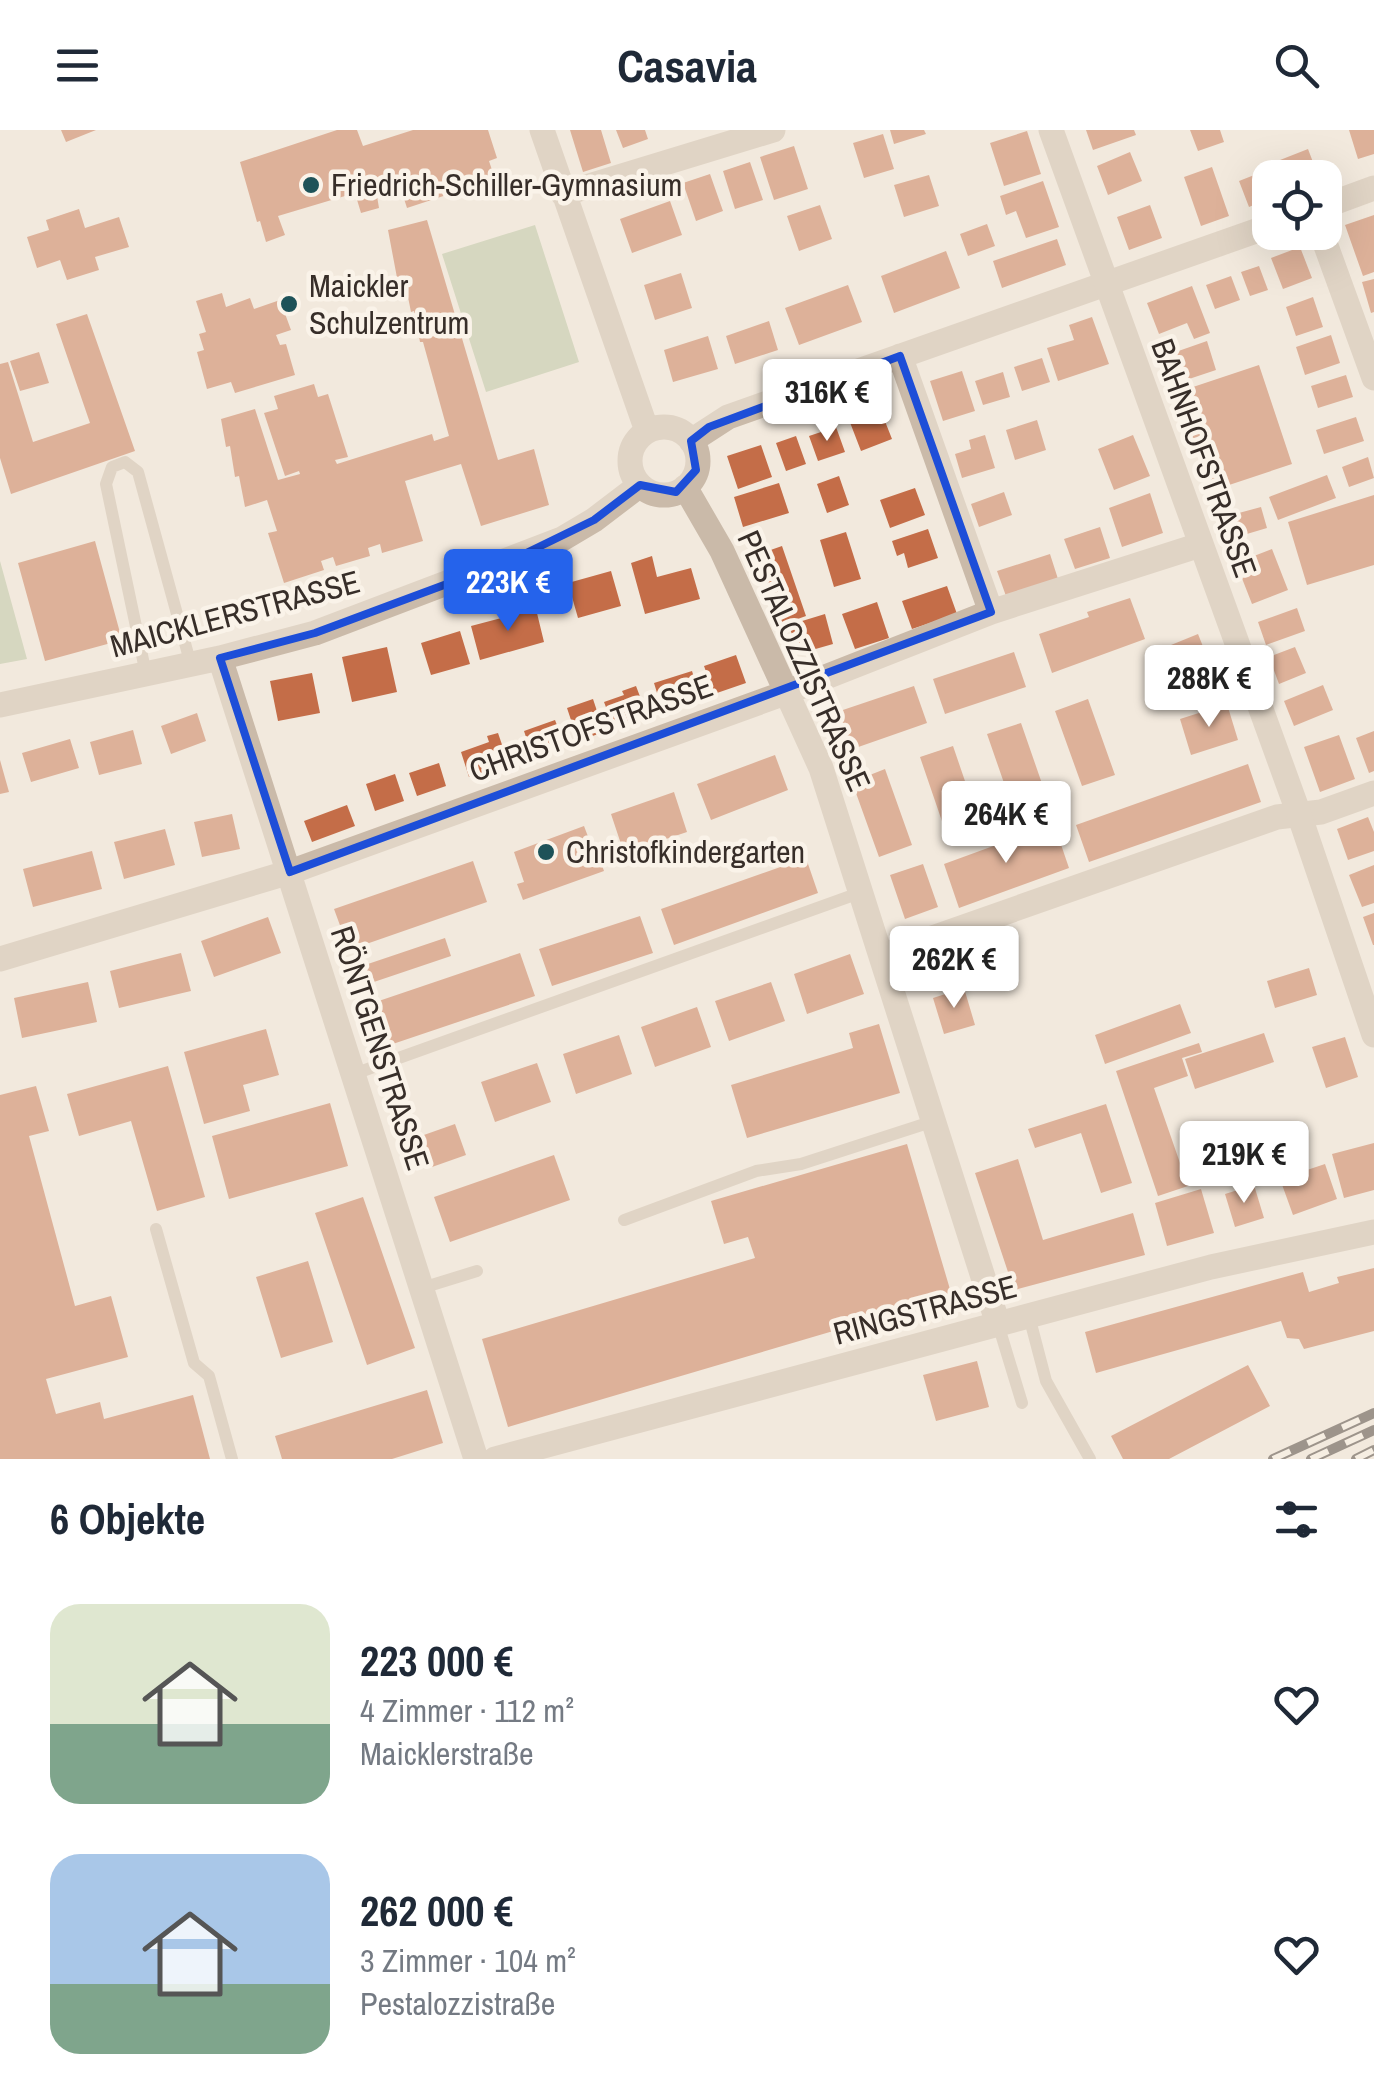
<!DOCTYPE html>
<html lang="de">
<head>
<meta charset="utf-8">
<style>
  :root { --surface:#fff; --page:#f2f2f3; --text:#1f2937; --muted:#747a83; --accent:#2563eb }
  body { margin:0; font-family:"Archivo Narrow",sans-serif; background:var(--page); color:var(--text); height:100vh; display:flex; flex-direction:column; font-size:38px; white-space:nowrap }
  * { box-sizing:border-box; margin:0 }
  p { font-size:32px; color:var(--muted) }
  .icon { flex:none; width:55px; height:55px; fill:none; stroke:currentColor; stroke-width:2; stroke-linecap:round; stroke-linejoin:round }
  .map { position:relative; height:1329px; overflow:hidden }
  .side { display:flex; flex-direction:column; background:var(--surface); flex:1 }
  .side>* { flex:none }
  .controls { position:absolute; left:1252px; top:30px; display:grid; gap:20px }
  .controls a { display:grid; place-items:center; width:90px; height:90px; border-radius:20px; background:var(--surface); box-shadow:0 10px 40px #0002; font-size:50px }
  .price { position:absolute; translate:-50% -85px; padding:0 22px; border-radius:10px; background:#fff; color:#222; font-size:32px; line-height:65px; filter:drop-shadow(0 2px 5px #0008) }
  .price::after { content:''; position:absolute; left:50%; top:60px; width:30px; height:22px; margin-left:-15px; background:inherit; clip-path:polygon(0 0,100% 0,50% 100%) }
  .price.active { background:var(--accent); color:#fff }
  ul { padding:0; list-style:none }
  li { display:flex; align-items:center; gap:30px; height:250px; padding:0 50px }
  li span { display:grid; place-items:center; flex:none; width:280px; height:200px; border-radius:30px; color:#555 }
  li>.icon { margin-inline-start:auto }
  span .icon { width:120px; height:120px; fill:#fffc; stroke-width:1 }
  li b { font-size:42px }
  h2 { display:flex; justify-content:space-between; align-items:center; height:120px; padding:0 50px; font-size:42px }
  header { display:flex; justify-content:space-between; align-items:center; height:130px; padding:0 50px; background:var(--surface); font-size:45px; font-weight:700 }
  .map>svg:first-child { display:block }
  .green { fill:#b3c19d }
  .building { fill:#c46d48 }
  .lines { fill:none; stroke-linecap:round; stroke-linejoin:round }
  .service { stroke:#cabaa9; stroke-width:12 }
  .minor { stroke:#cabaa9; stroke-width:25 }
  .tertiary { stroke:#cabaa9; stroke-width:25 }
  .rail-casing { stroke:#372e29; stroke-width:10 }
  .rail { stroke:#faf3e9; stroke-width:6; stroke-dasharray:19; stroke-linecap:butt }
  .marked { fill:none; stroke:#1d4ed8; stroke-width:8; stroke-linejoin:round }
  .poi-dot { fill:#1e5258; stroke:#faf3e9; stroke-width:4 }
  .labels { text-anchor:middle; stroke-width:9; stroke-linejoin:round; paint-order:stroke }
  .poi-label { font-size:32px; fill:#372e29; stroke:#faf3e9; text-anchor:start }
  .street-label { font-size:32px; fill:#372e29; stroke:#faf3e9 }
</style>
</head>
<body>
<header><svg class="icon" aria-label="menu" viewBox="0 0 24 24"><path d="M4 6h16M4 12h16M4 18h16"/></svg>Casavia<svg class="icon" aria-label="search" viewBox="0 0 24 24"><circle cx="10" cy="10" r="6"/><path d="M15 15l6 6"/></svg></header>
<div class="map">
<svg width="1374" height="1329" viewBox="0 0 1374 1329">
  <rect width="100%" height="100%" fill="#f2e9dd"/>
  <path class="green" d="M 535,95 L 579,232 L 486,262 L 442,124 Z
    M 0,431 L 27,529 L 0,534 Z"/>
  <path class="building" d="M 61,0 L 96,0 L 66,12 Z
    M 337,0 L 357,0 L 363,16 L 413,0 L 488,0 L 497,28 L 489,31 L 495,49 L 407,78 L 397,47 L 375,54 L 379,78 L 361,83 L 355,63 L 278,86 L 285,105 L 266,112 L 260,91 L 257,92 L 240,32 Z
    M 570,0 L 601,0 L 611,33 L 583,42 Z
    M 616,0 L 645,0 L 648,9 L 623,18 Z
    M 890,0 L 924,0 L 926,4 L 894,14 Z
    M 1086,0 L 1134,0 L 1136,5 L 1093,20 Z
    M 1190,0 L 1220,0 L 1224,12 L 1198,21 Z
    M 1349,0 L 1374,0 L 1374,24 L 1358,29 Z
    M 1027,1 L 1041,44 L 1004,56 L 990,13 Z
    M 883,4 L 894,39 L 864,48 L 853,13 Z
    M 794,16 L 808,59 L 774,70 L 760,27 Z
    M 1308,19 L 1319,48 L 1286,48 L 1280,30 Z
    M 1130,22 L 1142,51 L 1108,65 L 1097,36 Z
    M 750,32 L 763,70 L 735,79 L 723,41 Z
    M 1212,37 L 1229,86 L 1201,96 L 1184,47 Z
    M 1267,40 L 1270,68 L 1249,77 L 1239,51 Z
    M 710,44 L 723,81 L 696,91 L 683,53 Z
    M 929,45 L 939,76 L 904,87 L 894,55 Z
    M 1043,51 L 1059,97 L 1026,108 L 1016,81 L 1006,85 L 1000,66 Z
    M 670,71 L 682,105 L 632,123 L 620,89 Z
    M 820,75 L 832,109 L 799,121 L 787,86 Z
    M 1150,75 L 1162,108 L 1129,120 L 1117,87 Z
    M 79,79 L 85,98 L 119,87 L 129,117 L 95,127 L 99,140 L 67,150 L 60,130 L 37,138 L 27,107 L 49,100 L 46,90 Z
    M 1374,85 L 1374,142 L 1363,146 L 1345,95 Z
    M 427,90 L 498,330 L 534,319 L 549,375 L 481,396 L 461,334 L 405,351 L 423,411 L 382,423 L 380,414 L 368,418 L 370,426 L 336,436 L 333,427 L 321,431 L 324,440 L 284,453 L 268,403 L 277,401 L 267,370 L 245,377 L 239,346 L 235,347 L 230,316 L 226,317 L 221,289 L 255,279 L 278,350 L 300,344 L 299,341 L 285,346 L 264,283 L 278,279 L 274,266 L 314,254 L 318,267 L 328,264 L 348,327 L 335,330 L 337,334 L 432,304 L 434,311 L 449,306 L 423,212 L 420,212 L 414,181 L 411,182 L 405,152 L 398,153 L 388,100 Z
    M 987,94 L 995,116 L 968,126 L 960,104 Z
    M 1057,109 L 1066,135 L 1002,158 L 993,131 Z
    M 1300,117 L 1312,148 L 1283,159 L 1271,128 Z
    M 946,121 L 960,158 L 894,183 L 881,146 Z
    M 1259,136 L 1268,160 L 1250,166 L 1241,142 Z
    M 681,143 L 692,178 L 655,190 L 644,155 Z
    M 1231,146 L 1240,170 L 1215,179 L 1206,155 Z
    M 1374,149 L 1374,182 L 1371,183 L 1362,152 Z
    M 848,155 L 862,192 L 799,215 L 785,178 Z
    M 1192,156 L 1210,203 L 1194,209 L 1187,193 L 1159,204 L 1147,173 Z
    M 222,163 L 226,177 L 250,168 L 254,179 L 280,170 L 291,200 L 276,205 L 280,215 L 286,214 L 295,245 L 235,263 L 231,252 L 207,259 L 197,222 L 204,220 L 199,204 L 206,202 L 196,171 Z
    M 1313,167 L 1323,197 L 1296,206 L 1286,177 Z
    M 87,184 L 135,321 L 11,364 L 0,328 L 0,234 L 8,232 L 33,312 L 90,293 L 56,194 Z
    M 1092,187 L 1109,234 L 1058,251 L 1047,218 L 1074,210 L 1069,195 Z
    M 769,191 L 778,220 L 735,234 L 726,206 Z
    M 1331,205 L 1340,233 L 1305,245 L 1296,217 Z
    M 708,206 L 718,239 L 673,252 L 664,220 Z
    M 1207,211 L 1216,240 L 1177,253 L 1167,225 Z
    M 39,222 L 49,253 L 20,261 L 10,231 Z
    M 1042,228 L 1050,252 L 1022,261 L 1014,237 Z
    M 1259,235 L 1292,334 L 1211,361 L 1178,262 Z
    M 962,241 L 975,281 L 943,291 L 930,251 Z
    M 1003,242 L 1010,267 L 983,275 L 975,251 Z
    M 1346,245 L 1353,267 L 1318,278 L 1311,256 Z
    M 877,271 L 892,309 L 861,321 L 846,282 Z
    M 1356,287 L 1364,311 L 1324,324 L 1316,300 Z
    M 1037,290 L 1046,320 L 1015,330 L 1006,300 Z
    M 836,297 L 845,322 L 818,331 L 809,306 Z
    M 985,305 L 995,338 L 962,348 L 955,324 L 971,319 L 969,310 Z
    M 1133,305 L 1150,346 L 1114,360 L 1098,319 Z
    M 796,306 L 806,334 L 786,341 L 776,313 Z
    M 761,315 L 772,347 L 738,359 L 727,326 Z
    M 1368,327 L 1374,348 L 1349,357 L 1342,337 Z
    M 1327,345 L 1336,368 L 1278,390 L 1269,367 Z
    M 839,346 L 849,375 L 827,383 L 817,354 Z
    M 779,353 L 789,383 L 743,397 L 734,367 Z
    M 915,358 L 925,385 L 890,398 L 880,370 Z
    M 1004,362 L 1012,385 L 979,397 L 971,374 Z
    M 1150,363 L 1163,403 L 1122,417 L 1109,378 Z
    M 1374,365 L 1374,435 L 1307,455 L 1288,392 Z
    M 1261,377 L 1267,398 L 1230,409 L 1224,387 Z
    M 1100,397 L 1110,428 L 1075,439 L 1064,409 Z
    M 928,399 L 938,428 L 908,438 L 904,423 L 897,426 L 892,411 Z
    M 846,402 L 861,449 L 834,457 L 820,410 Z
    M 95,411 L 122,510 L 45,531 L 18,433 Z
    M 782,416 L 806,486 L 778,496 L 753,426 Z
    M 1272,419 L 1288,460 L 1252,474 L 1236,433 Z
    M 1050,424 L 1058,449 L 1006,466 L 997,441 Z
    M 652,426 L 657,447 L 691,438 L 700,469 L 645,484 L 631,433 Z
    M 611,441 L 621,476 L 578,488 L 568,453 Z
    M 947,456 L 957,484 L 912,499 L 902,471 Z
    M 1130,468 L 1145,509 L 1052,543 L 1039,504 L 1089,487 L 1087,482 Z
    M 877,472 L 889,508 L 855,519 L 842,484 Z
    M 1297,478 L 1305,501 L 1266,515 L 1258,492 Z
    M 536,479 L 544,512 L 480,530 L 471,496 Z
    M 825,484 L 833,514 L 798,524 L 789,495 Z
    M 460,501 L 470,534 L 431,545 L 421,513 Z
    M 1198,504 L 1222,564 L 1197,575 L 1191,560 L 1172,568 L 1164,550 L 1182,543 L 1171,515 Z
    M 387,517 L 397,562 L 352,572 L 342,527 Z
    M 1295,517 L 1306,543 L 1279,554 L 1269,527 Z
    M 1014,522 L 1026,557 L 945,584 L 933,549 Z
    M 736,525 L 746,553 L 714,564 L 704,536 Z
    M 692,541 L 700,566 L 662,579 L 654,553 Z
    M 312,543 L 320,583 L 278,591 L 270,551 Z
    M 1323,555 L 1333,580 L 1294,596 L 1284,571 Z
    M 636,556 L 647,585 L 614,598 L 604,572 L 624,565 L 622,561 Z
    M 914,556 L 927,593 L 844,622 L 831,584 Z
    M 593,569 L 604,602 L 578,611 L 567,578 Z
    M 1088,569 L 1115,645 L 1082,656 L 1055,581 Z
    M 1227,574 L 1238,610 L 1191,625 L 1180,589 Z
    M 197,583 L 206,611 L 171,624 L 161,596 Z
    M 555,590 L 564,614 L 532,625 L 524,601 Z
    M 1021,593 L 1047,668 L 1013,679 L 987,604 Z
    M 133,600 L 142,634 L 99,645 L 90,612 Z
    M 1374,601 L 1374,641 L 1369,643 L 1356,608 Z
    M 498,603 L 509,635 L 469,647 L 461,622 L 489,612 L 487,606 Z
    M 1339,605 L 1355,649 L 1320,662 L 1304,617 Z
    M 70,609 L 79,638 L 31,652 L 22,623 Z
    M 953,616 L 979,692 L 946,703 L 920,627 Z
    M 775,625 L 788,660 L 711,690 L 697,654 Z
    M 0,630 L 9,662 L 0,664 Z
    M 439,633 L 446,656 L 417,666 L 409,643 Z
    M 1248,634 L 1261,672 L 1089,732 L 1076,695 Z
    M 885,639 L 912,715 L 879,727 L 852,652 Z
    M 395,644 L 404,671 L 375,681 L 366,654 Z
    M 674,662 L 687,702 L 624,723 L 611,684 Z
    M 347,675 L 355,696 L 312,712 L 304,691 Z
    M 232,684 L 240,719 L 202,727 L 194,692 Z
    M 1368,687 L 1374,702 L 1374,721 L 1348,730 L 1337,699 Z
    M 1054,694 L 1069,738 L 959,778 L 944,734 Z
    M 584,696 L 595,725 L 598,724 L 604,741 L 523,770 L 517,754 L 524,752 L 514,722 Z
    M 165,699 L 175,735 L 124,749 L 114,712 Z
    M 92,721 L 102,759 L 33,777 L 23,739 Z
    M 806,728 L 818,763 L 674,815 L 661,779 Z
    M 473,731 L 487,772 L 349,820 L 334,779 Z
    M 923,734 L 938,777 L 905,789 L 890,745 Z
    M 1374,735 L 1374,773 L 1362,777 L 1349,745 Z
    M 1374,783 L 1374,815 L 1373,815 L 1363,787 Z
    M 640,786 L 653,823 L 552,856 L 539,819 Z
    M 268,787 L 281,823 L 214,847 L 201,811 Z
    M 445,808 L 451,826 L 362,856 L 356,838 Z
    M 181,823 L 191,861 L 119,878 L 110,841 Z
    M 520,823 L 535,866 L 375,920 L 361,877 Z
    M 850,824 L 864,864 L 807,884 L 794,844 Z
    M 1309,838 L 1317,865 L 1275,878 L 1267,851 Z
    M 88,852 L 97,892 L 22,908 L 14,868 Z
    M 771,852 L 785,891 L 729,911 L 715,871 Z
    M 964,858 L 975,895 L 944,904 L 933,868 Z
    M 1180,874 L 1191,903 L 1105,934 L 1095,905 Z
    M 697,877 L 711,917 L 655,937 L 641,897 Z
    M 879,894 L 900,963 L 747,1008 L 731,955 L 853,918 L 849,903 Z
    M 266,899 L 279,945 L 243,955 L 250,981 L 204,994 L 184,922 Z
    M 1264,903 L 1274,932 L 1195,959 L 1185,929 Z
    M 619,905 L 632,944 L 576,964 L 563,924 Z
    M 1345,907 L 1358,947 L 1326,958 L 1312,917 Z
    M 1199,913 L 1202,922 L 1182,928 L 1188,946 L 1154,958 L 1188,1056 L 1158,1066 L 1116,941 Z
    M 537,933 L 551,972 L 495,992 L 481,952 Z
    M 168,936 L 205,1067 L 157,1081 L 131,991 L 79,1006 L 67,964 Z
    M 36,956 L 49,1001 L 29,1006 L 75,1176 L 111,1166 L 128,1227 L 46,1249 L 56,1284 L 100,1272 L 104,1289 L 193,1265 L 210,1329 L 0,1329 L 0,965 Z
    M 330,973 L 348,1036 L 229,1069 L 212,1006 Z
    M 1106,974 L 1132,1053 L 1101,1063 L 1081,1003 L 1035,1018 L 1028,999 Z
    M 455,994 L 466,1025 L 432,1037 L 421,1006 Z
    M 1283,999 L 1293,1027 L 1261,1038 L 1252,1009 Z
    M 1374,1013 L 1374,1060 L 1344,1068 L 1332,1024 Z
    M 907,1014 L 952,1166 L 508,1297 L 482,1209 L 755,1128 L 748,1107 L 724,1114 L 711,1071 Z
    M 554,1025 L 570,1070 L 450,1112 L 434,1067 Z
    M 1018,1029 L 1043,1110 L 1133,1083 L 1145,1125 L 1014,1160 L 975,1043 Z
    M 1325,1034 L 1337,1069 L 1293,1085 L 1280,1049 Z
    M 1254,1055 L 1264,1088 L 1235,1097 L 1225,1064 Z
    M 1201,1059 L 1214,1103 L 1167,1116 L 1155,1073 Z
    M 363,1067 L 415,1218 L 367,1235 L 315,1083 Z
    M 308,1131 L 333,1212 L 281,1228 L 256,1147 Z
    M 1374,1138 L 1374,1201 L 1304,1219 L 1299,1209 L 1287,1208 L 1281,1191 L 1096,1243 L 1085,1202 L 1303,1142 L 1309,1162 L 1339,1153 L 1337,1147 Z
    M 977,1231 L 989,1277 L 936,1291 L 923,1245 Z
    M 1248,1235 L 1270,1276 L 1169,1329 L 1123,1329 L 1111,1306 Z
    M 427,1260 L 443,1313 L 392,1329 L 282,1329 L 275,1306 Z"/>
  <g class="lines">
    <path class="service" d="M 146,544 L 106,354 L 112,337 L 125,332 L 138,342 L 191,535
      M 354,944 L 862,762
      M 624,1090 L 756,1041 L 801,1034 L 934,991
      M 156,1099 L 194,1233 L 209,1246 L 232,1329
      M 422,1158 L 477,1141
      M 1029,1186 L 1046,1251 L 1090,1329
      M 998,1194 L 1022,1273"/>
    <path class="minor" d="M 542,0 L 647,301
      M 563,64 L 773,0
      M 1325,76 L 1374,58
      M 1321,102 L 1374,248
      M 900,226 L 991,482
      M630 331a34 34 0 1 1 68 0a34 34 0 1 1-68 0Z
      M 691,311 L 728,287 L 1270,96
      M 685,357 L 722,421 L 821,638 L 998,1194
      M 220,528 L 476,1329
      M 0,575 L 220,528 L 315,503 L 562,409 L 594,390 L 640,355
      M 881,826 L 1277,687 L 1321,682 L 1374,663
      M 0,829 L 290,742 L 785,563 L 991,482 L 1200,415
      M 495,1329 L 1211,1137 L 1374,1102"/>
    <path class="tertiary" d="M 1051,0 L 1299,684 L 1374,905"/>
    <defs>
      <path id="rail" d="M 1273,1329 L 1374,1283
        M 1311,1329 L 1374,1300
        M 1356,1329 L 1374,1320"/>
    </defs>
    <use href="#rail" class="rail-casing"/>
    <use href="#rail" class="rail"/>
  </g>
  <path d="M0 0H1374V1329H0ZM 900,226 L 991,482 L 290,742 L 220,528 L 315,503 L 514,429 L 594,390 L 640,355 L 676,362 L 696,340 L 691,311 L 709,297 Z" fill="#f2e9dd" fill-opacity=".55" fill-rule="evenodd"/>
  <path class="marked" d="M 900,226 L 991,482 L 290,742 L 220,528 L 315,503 L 514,429 L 594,390 L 640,355 L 676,362 L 696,340 L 691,311 L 709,297 Z"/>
  <g class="poi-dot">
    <circle cx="311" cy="55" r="10"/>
    <circle cx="289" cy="174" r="10"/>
    <circle cx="546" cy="722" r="10"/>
  </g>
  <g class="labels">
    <g class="poi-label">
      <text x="331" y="66">Friedrich-Schiller-Gymnasium</text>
      <text x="309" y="167">Maickler<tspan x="309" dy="37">Schulzentrum</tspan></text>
      <text x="566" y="733">Christofkindergarten</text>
    </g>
    <g class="street-label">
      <text transform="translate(1204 328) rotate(70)" y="11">BAHNHOFSTRASSE</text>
      <text transform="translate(235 484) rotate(-15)" y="11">MAICKLERSTRASSE</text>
      <text transform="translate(804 531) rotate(66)" y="11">PESTALOZZISTRASSE</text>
      <text transform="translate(591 598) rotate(-20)" y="11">CHRISTOFSTRASSE</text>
      <text transform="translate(380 918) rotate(72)" y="11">RÖNTGENSTRASSE</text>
      <text transform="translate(925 1180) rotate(-15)" y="11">RINGSTRASSE</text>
    </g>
  </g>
</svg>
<div class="controls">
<a><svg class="icon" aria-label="locate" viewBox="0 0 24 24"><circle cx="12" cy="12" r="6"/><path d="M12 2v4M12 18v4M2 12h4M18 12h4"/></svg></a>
</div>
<b class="price" style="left:827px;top:314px">316K €</b>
<b class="price active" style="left:508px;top:504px">223K €</b>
<b class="price" style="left:1209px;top:600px">288K €</b>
<b class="price" style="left:1006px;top:736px">264K €</b>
<b class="price" style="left:954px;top:881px">262K €</b>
<b class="price" style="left:1244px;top:1076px">219K €</b>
</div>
<section class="side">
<h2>6 Objekte<svg class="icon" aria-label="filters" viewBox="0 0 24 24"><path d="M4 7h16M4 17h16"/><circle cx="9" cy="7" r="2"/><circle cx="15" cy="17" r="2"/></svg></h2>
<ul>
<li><span style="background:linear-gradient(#dfe7d0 60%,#7fa58c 0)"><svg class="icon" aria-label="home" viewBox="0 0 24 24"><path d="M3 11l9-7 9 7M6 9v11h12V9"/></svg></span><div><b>223 000 €</b><p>4 Zimmer · 112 m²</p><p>Maicklerstraße</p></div><svg class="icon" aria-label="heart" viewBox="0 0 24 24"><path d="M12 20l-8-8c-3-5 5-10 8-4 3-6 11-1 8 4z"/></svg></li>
<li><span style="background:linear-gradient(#a9c7e8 65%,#7fa58c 0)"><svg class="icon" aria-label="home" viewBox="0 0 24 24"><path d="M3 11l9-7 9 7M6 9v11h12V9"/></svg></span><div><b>262 000 €</b><p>3 Zimmer · 104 m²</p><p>Pestalozzistraße</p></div><svg class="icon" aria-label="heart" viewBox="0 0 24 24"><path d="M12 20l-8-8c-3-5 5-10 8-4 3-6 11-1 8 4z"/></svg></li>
</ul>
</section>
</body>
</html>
